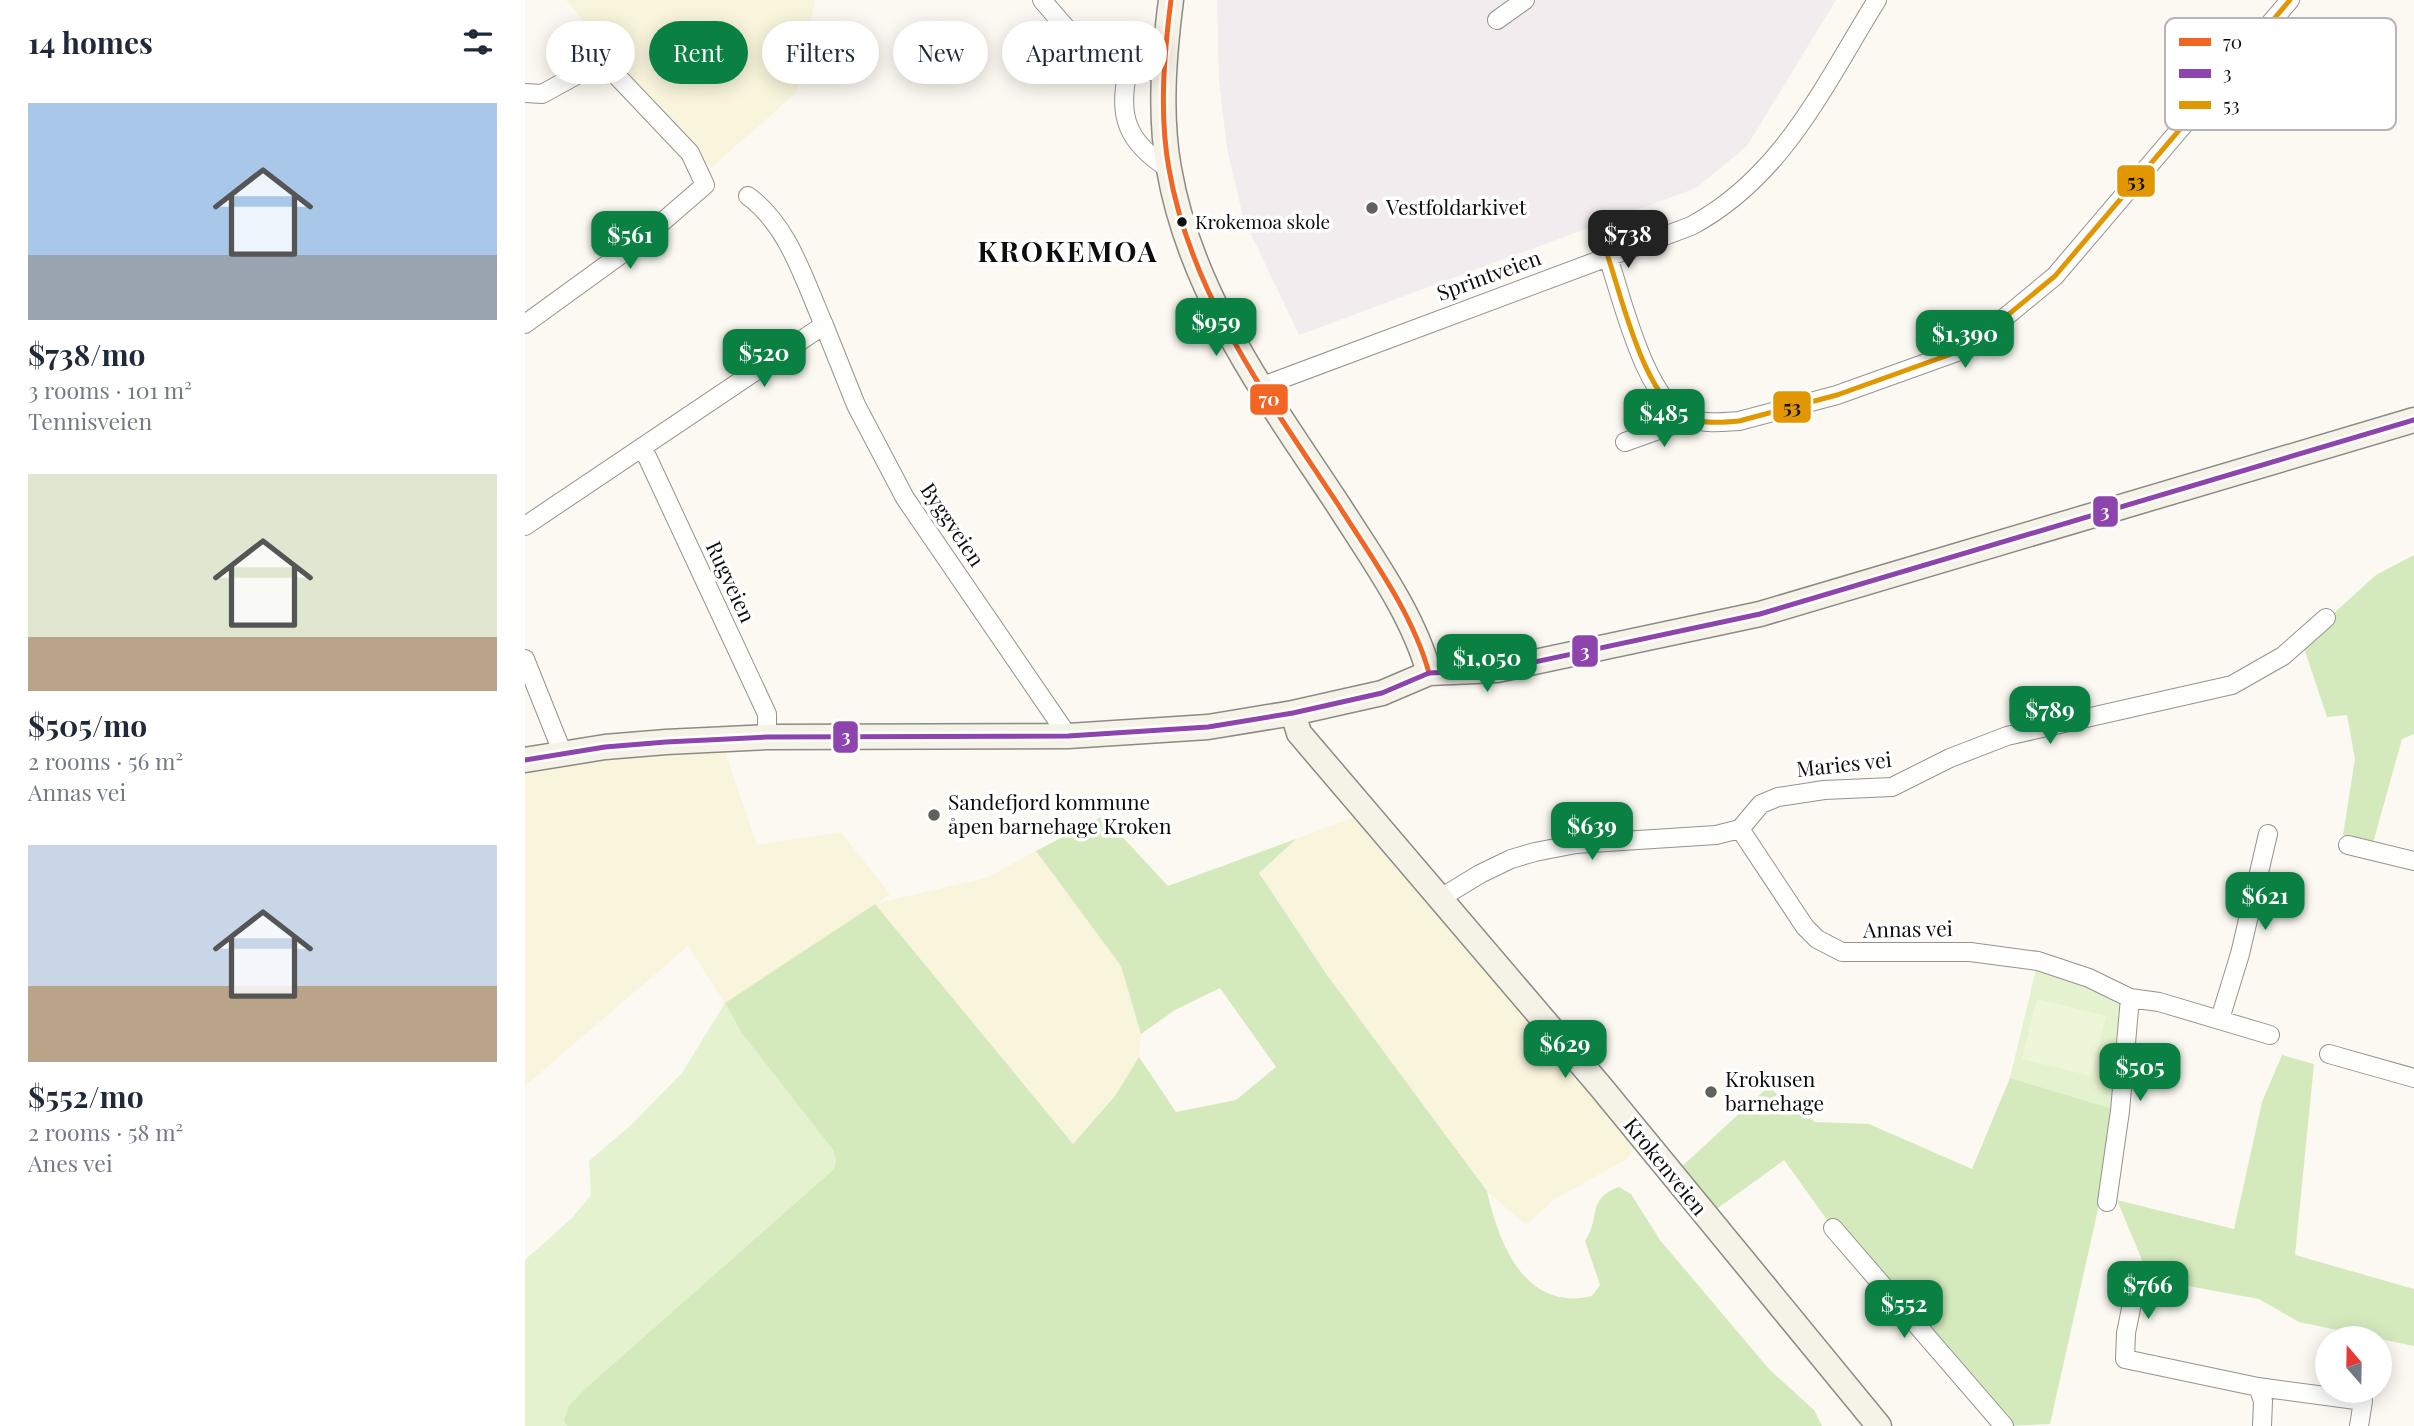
<!DOCTYPE html>
<html lang="en">
<head>
<meta charset="utf-8">
<style>
  :root { --surface:#fff; --page:#f2f2f3; --text:#1f2937; --muted:#747a83; --accent:#0b8043 }
  body { margin:0; font-family:"Playfair Display",serif; background:var(--page); color:var(--text); height:100vh; display:flex; flex-direction:column; font-size:26px; white-space:nowrap }
  * { box-sizing:border-box; margin:0 }
  p { font-size:23px; color:var(--muted) }
  .icon { flex:none; width:38px; height:38px; fill:none; stroke:currentColor; stroke-width:2; stroke-linecap:round; stroke-linejoin:round }
  .map { position:relative; flex:1; overflow:hidden }
  .panel { display:flex; flex-direction:column; background:var(--surface); width:525px }
  .panel>* { flex:none }
  .top-card { position:absolute; left:21px; top:21px; width:665px; height:63px; display:flex; gap:14px }
  .needle { width:46px; rotate:340deg }
  .buttons { position:absolute; left:1790px; top:1326px; display:grid; gap:14px }
  .buttons a { display:grid; place-items:center; width:77px; height:77px; border-radius:50%; background:var(--surface); box-shadow:0 4px 18px #0003; font-size:35px }
  .price { position:absolute; translate:-50% -60px; padding:0 16px; border-radius:14px; background:var(--accent); color:#fff; font-size:23px; line-height:46px; filter:drop-shadow(0 2px 4px #0008) }
  .price::after { content:''; position:absolute; left:50%; top:42px; width:21px; height:16px; margin-left:-10px; background:inherit; clip-path:polygon(0 0,100% 0,50% 100%) }
  .price.on { background:#222; color:#fff }
  ul { padding:0; list-style:none }
  li { display:grid; align-content:center; gap:14px; height:371px; padding:0 28px }
  li span { display:grid; place-items:center; height:217px; border-radius:0px; color:#555 }
  li>.icon { margin-inline-start:auto }
  span .icon { width:126px; height:126px; fill:#fffc; stroke-width:1 }
  li b { font-size:30px }
  h2 { display:flex; justify-content:space-between; align-items:center; height:84px; padding:0 28px; font-size:30px }
  .pill { padding:0 24px; border-radius:32px; background:var(--surface); box-shadow:0 4px 18px #0003; font-size:24px; line-height:63px }
  .pill.on { background:var(--accent); color:#fff }
  main { display:flex; flex:1; min-height:0 }
  .map>svg:first-child { display:block }
  .industrial { fill:#f2ecef }
  .farmland { fill:#f9f5dc }
  .green { fill:#e4f2cf }
  .forest { fill:#d4eabd }
  .pitch { fill:#eef6d9 }
  .lines { fill:none; stroke-linecap:round; stroke-linejoin:round }
  .street-casing { stroke:#949390; stroke-width:20 }
  .secondary-casing { stroke:#8b8a86; stroke-width:27 }
  .street { stroke:#fefefd; stroke-width:18 }
  .secondary { stroke:#f5f3e8; stroke-width:24 }
  .bus-1-casing { stroke:#fff; stroke-width:10 }
  .bus-2-casing { stroke:#fff; stroke-width:10 }
  .bus-3-casing { stroke:#fff; stroke-width:10 }
  .bus-1 { stroke:#f26522; stroke-width:5 }
  .bus-2 { stroke:#8e44ad; stroke-width:5 }
  .bus-3 { stroke:#e09701; stroke-width:5 }
  .poi-dot { fill:#60605d; stroke:#fff; stroke-width:2.5 }
  .bus-dot { fill:#0d0d0d; stroke:#fff; stroke-width:2.5 }
  .labels { text-anchor:middle; stroke-width:7; stroke-linejoin:round; paint-order:stroke }
  .bus-label { font-size:19px; fill:#0d0d0d; stroke:#fff; text-anchor:start }
  .poi-label { font-size:21px; fill:#0d0d0d; stroke:#fff; text-anchor:start }
  .street-label { font-size:21px; fill:#0d0d0d; stroke:#fff }
  .district-label { font-size:28px; font-weight:bold; letter-spacing:2px; fill:#0d0d0d; stroke:#fff }
  .key { fill:#fff; stroke:#b6b6b6; stroke-width:2 }
  .key-label { font-size:19px; fill:#0d0d0d }
  .line-badge { stroke:#fff; stroke-width:2.5 }
  .badge-label { font-size:19px; text-anchor:middle; font-weight:bold; fill:#fff }
  .pale-badge-label { font-size:19px; text-anchor:middle; font-weight:bold; fill:#111 }
</style>
</head>
<body>
<main>
<section class="panel">
<h2>14 homes<svg class="icon" aria-label="filters" viewBox="0 0 24 24"><path d="M4 7h16M4 17h16"/><circle cx="9" cy="7" r="2"/><circle cx="15" cy="17" r="2"/></svg></h2>
<ul>
<li><span style="background:linear-gradient(#a9c7e8 70%,#9aa5b1 0)"><svg class="icon" aria-label="home" viewBox="0 0 24 24"><path d="M3 11l9-7 9 7M6 9v11h12V9"/></svg></span><div><b>$738/mo</b><p>3 rooms · 101 m²</p><p>Tennisveien</p></div></li>
<li><span style="background:linear-gradient(#dfe7d0 75%,#b9a48a 0)"><svg class="icon" aria-label="home" viewBox="0 0 24 24"><path d="M3 11l9-7 9 7M6 9v11h12V9"/></svg></span><div><b>$505/mo</b><p>2 rooms · 56 m²</p><p>Annas vei</p></div></li>
<li><span style="background:linear-gradient(#c9d6e8 65%,#b9a48a 0)"><svg class="icon" aria-label="home" viewBox="0 0 24 24"><path d="M3 11l9-7 9 7M6 9v11h12V9"/></svg></span><div><b>$552/mo</b><p>2 rooms · 58 m²</p><p>Anes vei</p></div></li>
</ul>
</section>
<div class="map">
<svg width="1889" height="1426" viewBox="0 0 1889 1426">
  <rect width="100%" height="100%" fill="#fbf9f1"/>
  <path class="industrial" d="M 692,0 L 1311,0 L 1222,146 L 1171,188 L 774,335 L 718,217 L 702,148 L 694,81 Z"/>
  <path class="farmland" d="M 41,0 L 290,0 L 272,92 L 186,168 Z
    M 198,746 L 232,845 L 316,832 L 365,894 L 353,903 L 461,878 L 511,851 L 596,966 L 616,1034 L 614,1057 L 590,1096 L 548,1144 L 350,904 L 200,1003 L 163,946 L 0,1086 L 0,769 L 43,761 Z
    M 840,813 L 1116,1138 L 1102,1159 L 1030,1199 L 1001,1225 L 962,1191 L 802,975 L 734,872 L 771,839 Z"/>
  <path class="green" d="M 1513,961 L 1605,998 L 1595,1111 L 1485,1078 Z
    M 200,1003 L 216,1032 L 308,1150 L 311,1160 L 309,1169 L 62,1387 L 39,1420 L 42,1426 L 0,1426 L 0,1260 L 47,1218 L 66,1195 L 64,1161 L 107,1124 L 157,1073 Z"/>
  <path class="forest" d="M 1889,555 L 1889,734 L 1877,739 L 1848,843 L 1818,835 L 1830,759 L 1822,715 L 1802,717 L 1777,642 L 1851,575 Z
    M 578,816 L 643,886 L 771,839 L 734,873 L 802,975 L 962,1191 C 974,1244 1000,1312 1067,1296 L 1075,1285 L 1060,1241 C 1076,1218 1061,1199 1094,1187 L 1106,1194 L 1135,1240 L 1244,1369 L 1289,1410 L 1297,1426 L 42,1426 L 39,1420 L 44,1406 L 62,1387 L 309,1169 L 311,1160 L 308,1150 L 216,1032 L 200,1003 L 350,904 L 548,1144 L 590,1096 L 614,1057 L 651,1112 L 711,1100 L 751,1067 L 695,988 L 650,1010 L 616,1034 L 596,966 L 511,851 Z
    M 1757,1055 L 1789,1064 L 1770,1255 L 1889,1289 L 1889,1346 L 1774,1322 L 1734,1299 L 1625,1279 L 1592,1200 L 1709,1229 L 1737,1102 Z
    M 1485,1078 L 1595,1111 L 1525,1424 L 1479,1426 L 1308,1228 L 1259,1160 L 1186,1213 L 1152,1171 L 1243,1087 L 1290,1122 L 1344,1124 L 1447,1169 Z"/>
  <path class="pitch" d="M 1512,999 L 1581,1016 L 1566,1076 L 1497,1059 Z"/>
  <g class="lines">
    <defs>
      <path id="street" d="M 517,0 L 567,58 L 582,68 L 640,72
        M 972,20 L 1000,0
        M 603,71 C 592,117 603,143 644,169
        M 0,93 L 17,94 L 59,71 L 72,69 L 90,74 L 165,153 L 180,185 L 120,237 L 0,324
        M 1083,257 C 1097,298 1121,405 1165,419 C 1181,424 1198,422 1214,421 L 1312,395 L 1443,348 L 1530,276 L 1765,0
        M 299,325 L 331,405 L 380,498 L 543,736
        M 735,387 L 1166,226 C 1258,177 1299,85 1352,0
        M 1100,442 L 1164,419
        M 118,448 L 242,714 L 242,737
        M 0,526 L 299,325 C 279,280 264,226 223,196
        M 0,659 L 38,754
        M 1215,829 L 1280,927 L 1292,939 L 1317,952 L 1445,952 L 1513,961 L 1564,978 L 1605,998 L 1634,1002 L 1745,1035
        M 1823,845 L 1889,861
        M 914,899 L 955,874 L 986,859 L 1010,852 L 1051,844 L 1191,835 L 1215,829 L 1236,804 L 1253,797 L 1299,790 L 1367,787 L 1425,758 L 1482,736 L 1707,685 L 1758,656 L 1801,618
        M 1695,1019 L 1715,954 L 1743,834
        M 1804,1054 L 1889,1078
        M 1582,1202 L 1595,1111 L 1605,998
        M 1308,1228 L 1479,1426
        M 1612,1279 L 1601,1333 L 1600,1359 L 1733,1387 L 1838,1401 L 1834,1426
        M 1733,1387 L 1738,1401 L 1737,1426"/>
      <path id="secondary" d="M 646,0 C 639,55 634,114 644,169 C 666,296 745,401 814,506 C 847,558 888,614 904,673
        M 768,713 L 774,733 L 1075,1086 L 1354,1426
        M 0,760 L 80,747 L 141,742 L 242,737 L 543,736 L 683,727 L 768,713 L 857,693 L 904,673 L 972,670 L 1235,614 L 1889,420"/>
    </defs>
    <use href="#street" class="street-casing"/>
    <use href="#secondary" class="secondary-casing"/>
    <use href="#street" class="street"/>
    <use href="#secondary" class="secondary"/>
    <defs>
      <path id="bus-1" d="M 646,0 C 639,55 634,114 644,169 C 666,296 745,401 814,506 C 847,558 888,614 904,673"/>
      <path id="bus-2" d="M 0,760 L 80,747 L 141,742 L 242,737 L 543,736 L 683,727 L 768,713 L 857,693 L 904,673 L 972,670 L 1235,614 L 1889,420"/>
      <path id="bus-3" d="M 1083,257 C 1097,298 1121,405 1165,419 C 1181,424 1198,422 1214,421 L 1312,395 L 1443,348 L 1530,276 L 1765,0"/>
    </defs>
    <use href="#bus-1" class="bus-1-casing"/>
    <use href="#bus-2" class="bus-2-casing"/>
    <use href="#bus-3" class="bus-3-casing"/>
    <use href="#bus-1" class="bus-1"/>
    <use href="#bus-2" class="bus-2"/>
    <use href="#bus-3" class="bus-3"/>
  </g>
  <g class="poi-dot">
    <circle cx="847" cy="208" r="7"/>
    <circle cx="409" cy="815" r="7"/>
    <circle cx="1186" cy="1092" r="7"/>
  </g>
  <circle class="bus-dot" cx="657" cy="222" r="6"/>
  <g class="labels">
    <g class="bus-label">
      <text x="670" y="229">Krokemoa skole</text>
    </g>
    <g class="poi-label">
      <text x="861" y="215">Vestfoldarkivet</text>
      <text x="423" y="810">Sandefjord kommune<tspan x="423" dy="24">åpen barnehage Kroken</tspan></text>
      <text x="1200" y="1087">Krokusen<tspan x="1200" dy="24">barnehage</tspan></text>
    </g>
    <g class="street-label">
      <text transform="translate(964 276) rotate(-20)" y="7">Sprintveien</text>
      <text transform="translate(427 525) rotate(56)" y="7">Byggveien</text>
      <text transform="translate(205 582) rotate(65)" y="7">Rugveien</text>
      <text transform="translate(1319 765) rotate(-6)" y="7">Maries vei</text>
      <text transform="translate(1383 930) rotate(-1)" y="7">Annas vei</text>
      <text transform="translate(1140 1167) rotate(51)" y="7">Krokenveien</text>
    </g>
    <g class="district-label">
      <text x="543" y="262">KROKEMOA</text>
    </g>
  </g>
  <rect x="1640" y="18" width="231" height="112" rx="10" class="key"/>
  <rect x="1654" y="38" width="32" height="8" fill="#f26522"/>
  <rect x="1654" y="69" width="32" height="9" fill="#8e44ad"/>
  <rect x="1654" y="101" width="32" height="8" fill="#e09701"/>
  <g class="key-label">
    <text x="1698" y="49">70</text>
    <text x="1698" y="80">3</text>
    <text x="1698" y="112">53</text>
  </g>
  <g class="line-badge">
    <rect x="1591" y="164" width="40" height="34" rx="7" fill="#e09701"/>
    <rect x="724" y="383" width="40" height="33" rx="7" fill="#f26522"/>
    <rect x="1247" y="390" width="40" height="34" rx="7" fill="#e09701"/>
    <rect x="1567" y="495" width="27" height="33" rx="7" fill="#8e44ad"/>
    <rect x="1046" y="634" width="28" height="34" rx="7" fill="#8e44ad"/>
    <rect x="307" y="720" width="27" height="34" rx="7" fill="#8e44ad"/>
  </g>
  <g class="badge-label">
    <text x="744" y="406">70</text>
    <text x="1580" y="518">3</text>
    <text x="1060" y="658">3</text>
    <text x="321" y="743">3</text>
  </g>
  <g class="pale-badge-label">
    <text x="1611" y="188">53</text>
    <text x="1267" y="414">53</text>
  </g>
</svg>
<div class="buttons">
<a><svg class="needle" viewBox="-14 -14 28 28"><path d="M0-13l5 13h-10z" fill="#e53935"/><path d="M0 13l5-13h-10z" fill="#747a83"/></svg></a>
</div>
<b class="price on" style="left:1103px;top:270px">$738</b>
<b class="price" style="left:105px;top:271px">$561</b>
<b class="price" style="left:691px;top:358px">$959</b>
<b class="price" style="left:1440px;top:370px">$1,390</b>
<b class="price" style="left:239px;top:389px">$520</b>
<b class="price" style="left:1139px;top:449px">$485</b>
<b class="price" style="left:962px;top:694px">$1,050</b>
<b class="price" style="left:1525px;top:746px">$789</b>
<b class="price" style="left:1067px;top:862px">$639</b>
<b class="price" style="left:1740px;top:932px">$621</b>
<b class="price" style="left:1040px;top:1080px">$629</b>
<b class="price" style="left:1615px;top:1103px">$505</b>
<b class="price" style="left:1623px;top:1321px">$766</b>
<b class="price" style="left:1379px;top:1340px">$552</b>
<div class="top-card">
<a class="pill">Buy</a>
<a class="pill on">Rent</a>
<a class="pill">Filters</a>
<a class="pill">New</a>
<a class="pill">Apartment</a>
</div>
</div>
</main>
</body>
</html>
